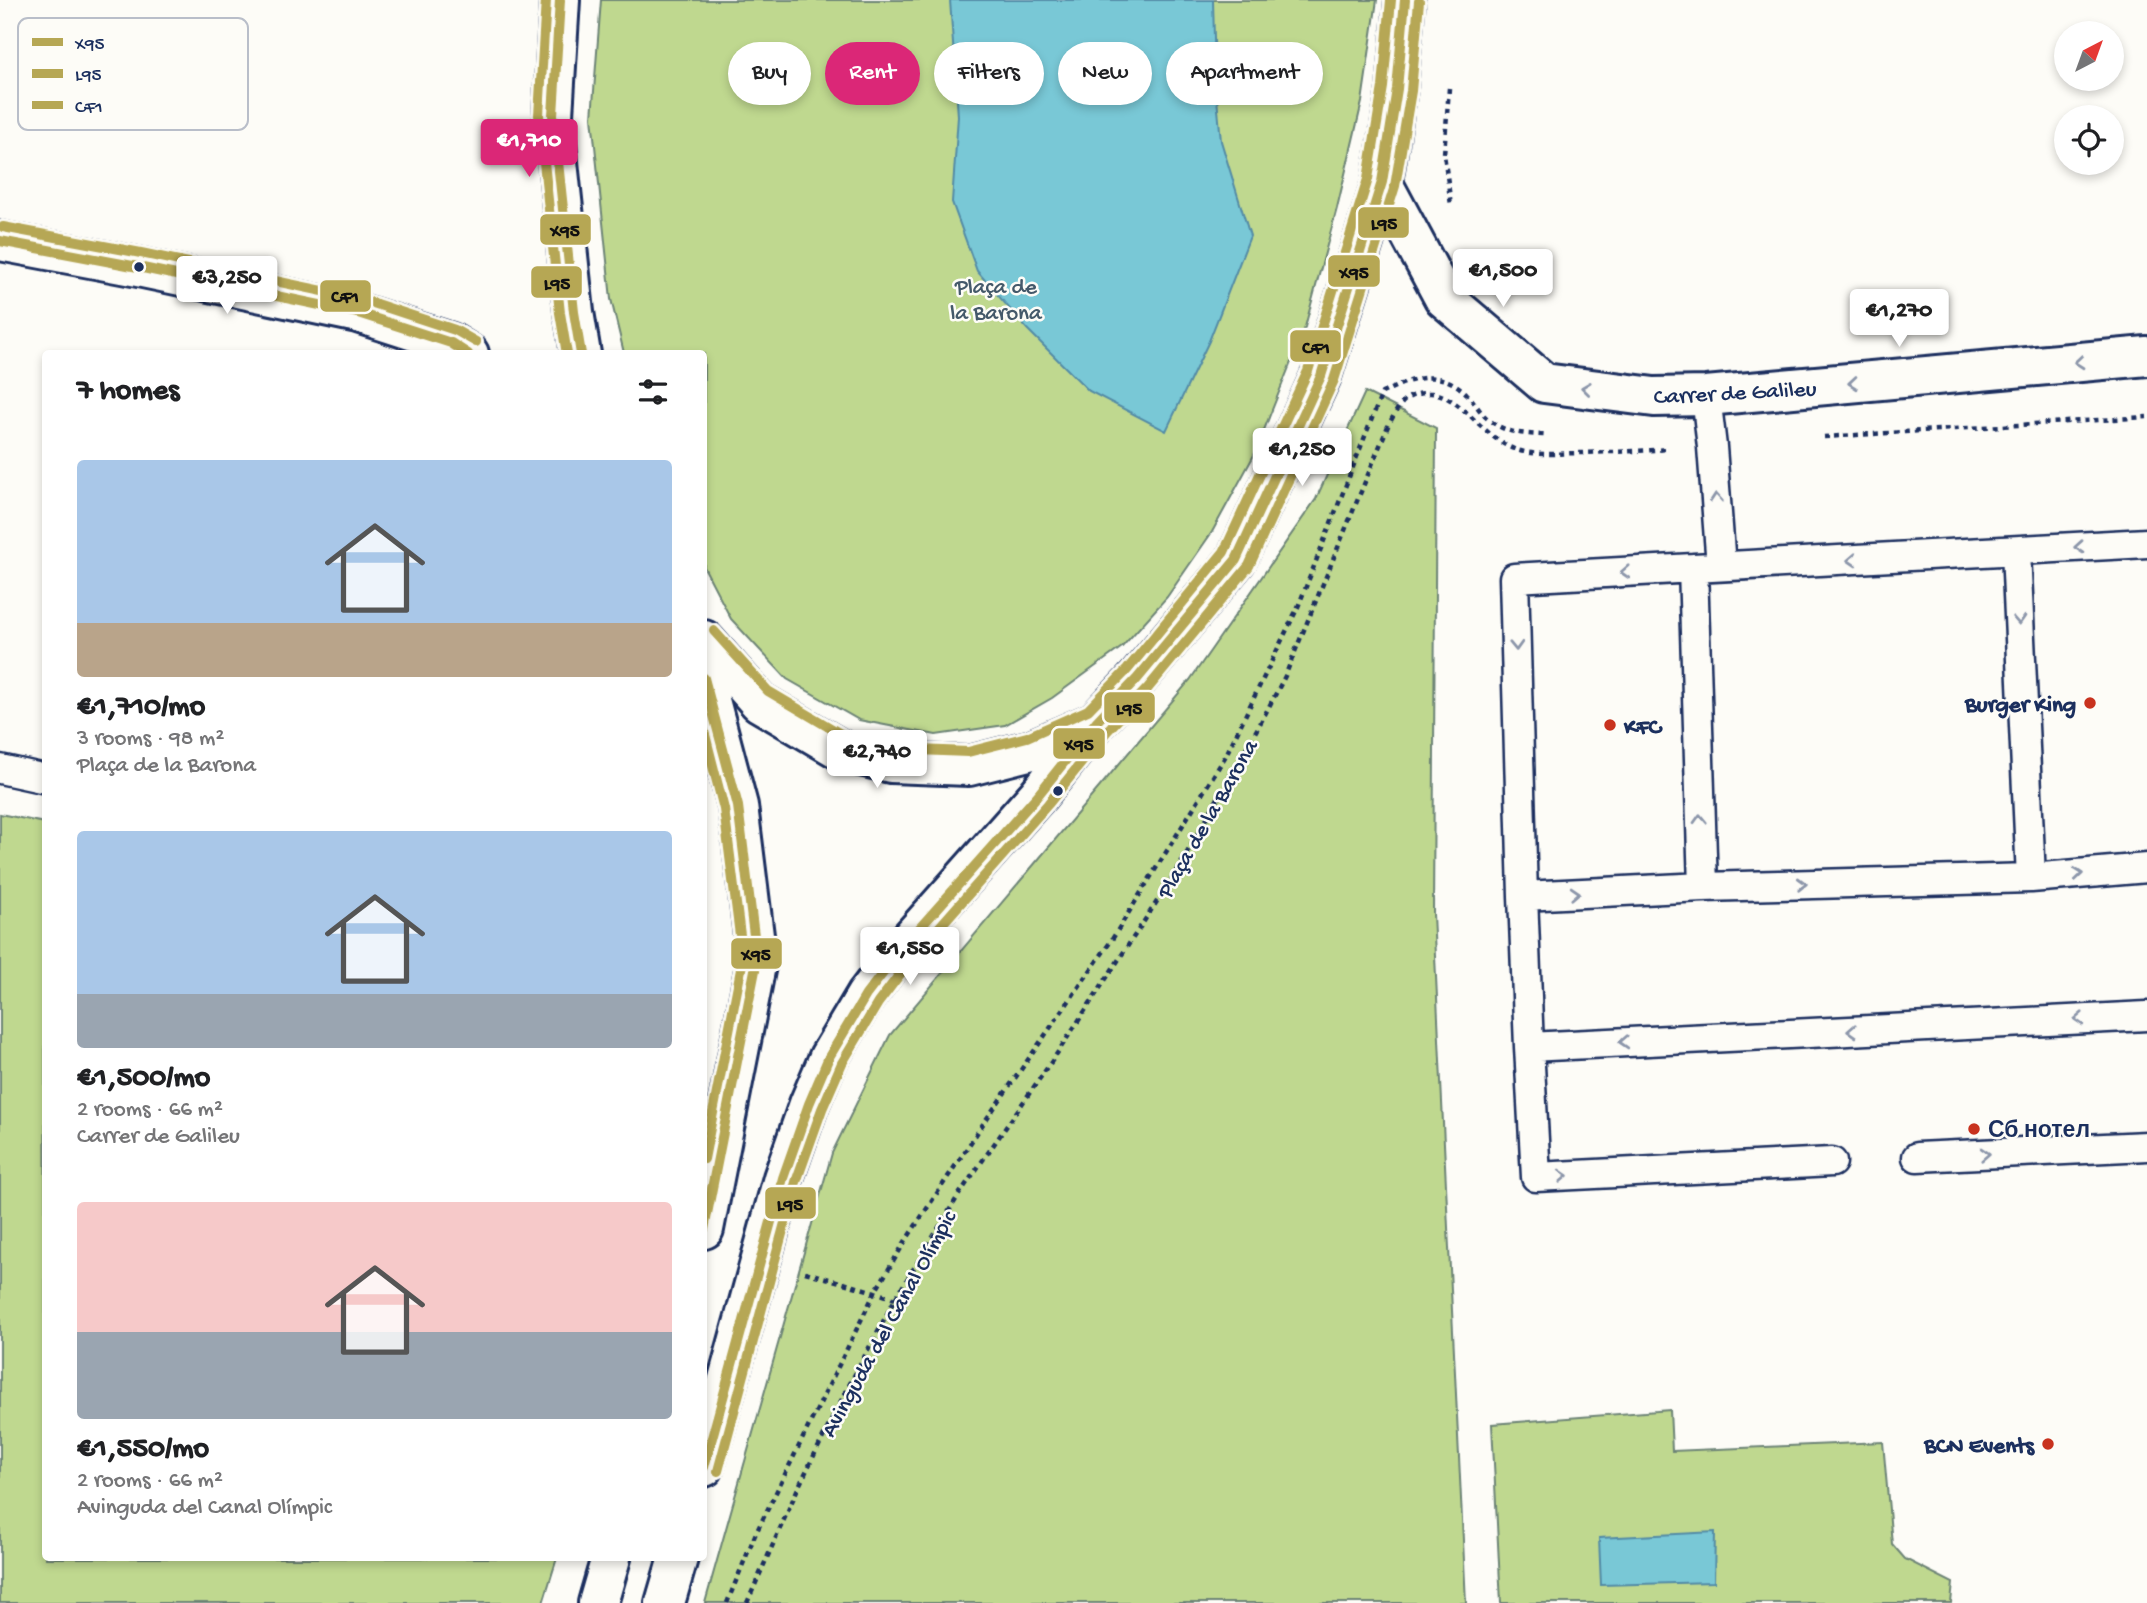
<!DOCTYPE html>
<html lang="en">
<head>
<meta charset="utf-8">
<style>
  :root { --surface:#fff; --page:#f2f2f2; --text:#202124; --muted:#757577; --accent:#db2777 }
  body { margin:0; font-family:"Gochi Hand",sans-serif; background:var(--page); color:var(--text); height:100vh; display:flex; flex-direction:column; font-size:26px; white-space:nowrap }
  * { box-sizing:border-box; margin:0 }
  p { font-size:23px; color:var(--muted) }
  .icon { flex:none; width:38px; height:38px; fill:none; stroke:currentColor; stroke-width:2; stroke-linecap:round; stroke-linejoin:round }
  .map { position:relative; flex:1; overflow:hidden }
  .panel { position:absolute; left:42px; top:350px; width:665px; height:1211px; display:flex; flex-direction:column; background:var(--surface); border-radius:7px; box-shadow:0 4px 10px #0003 }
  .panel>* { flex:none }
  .guide { position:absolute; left:728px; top:42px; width:665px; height:63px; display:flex; gap:14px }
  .needle { width:46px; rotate:41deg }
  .controls { position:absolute; left:2054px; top:21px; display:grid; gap:14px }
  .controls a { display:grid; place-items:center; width:70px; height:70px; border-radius:50%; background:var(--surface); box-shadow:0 4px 10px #0003; font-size:35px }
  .price { position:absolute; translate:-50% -60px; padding:0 16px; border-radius:7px; background:#fff; color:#222; font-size:23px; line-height:46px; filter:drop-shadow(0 2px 4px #0008) }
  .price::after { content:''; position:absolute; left:50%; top:42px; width:21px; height:16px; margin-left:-10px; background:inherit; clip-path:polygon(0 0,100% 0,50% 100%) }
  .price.on { background:var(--accent); color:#fff }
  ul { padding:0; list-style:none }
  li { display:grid; align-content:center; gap:14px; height:371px; padding:0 35px }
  li span { display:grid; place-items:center; height:217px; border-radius:7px; color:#555 }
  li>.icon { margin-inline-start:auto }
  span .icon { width:126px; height:126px; fill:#fffc; stroke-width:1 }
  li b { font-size:30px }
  h2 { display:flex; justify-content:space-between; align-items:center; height:84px; padding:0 35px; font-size:30px }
  .tag { padding:0 24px; border-radius:32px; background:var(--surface); box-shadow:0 4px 10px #0003; font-size:24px; line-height:63px }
  .tag.on { background:var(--accent); color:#fff }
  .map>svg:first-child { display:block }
  .green { fill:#bfd88f; stroke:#6d8476; stroke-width:2 }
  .water { fill:#79c8d6; stroke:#538ba6; stroke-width:2 }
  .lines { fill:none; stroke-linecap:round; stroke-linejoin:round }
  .lane-casing { stroke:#1b2f5e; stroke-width:33 }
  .street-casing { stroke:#1b2f5e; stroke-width:44 }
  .secondary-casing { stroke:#1b2f5e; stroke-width:44 }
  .path { stroke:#1b2f5e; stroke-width:4.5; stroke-dasharray:5 5; stroke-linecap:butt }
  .lane { stroke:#fdfcf7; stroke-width:28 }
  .street { stroke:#fdfcf7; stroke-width:38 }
  .secondary { stroke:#fdfcf7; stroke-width:38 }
  .bus-1-casing { stroke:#fdfcf7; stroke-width:16 }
  .bus-2-casing { stroke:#fdfcf7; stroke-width:16 }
  .bus-3-casing { stroke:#fdfcf7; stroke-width:16 }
  .bus-1 { stroke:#b6a754; stroke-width:10 }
  .bus-2 { stroke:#b6a754; stroke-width:10 }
  .bus-3 { stroke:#b6a754; stroke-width:10 }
  .oneway { stroke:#8c96aa }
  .bus-dot { fill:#1b2f5e; stroke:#fdfcf7; stroke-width:2.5 }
  .poi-dot { fill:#c8321e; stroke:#fdfcf7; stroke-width:2.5 }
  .labels { text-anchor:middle; stroke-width:5; stroke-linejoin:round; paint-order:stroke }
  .park-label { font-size:23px; fill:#44596a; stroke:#fdfcf7 }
  .street-label { font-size:23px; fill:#1b2f5e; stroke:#fdfcf7 }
  .poi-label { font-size:23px; font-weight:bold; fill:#1b2f5e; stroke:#fdfcf7; text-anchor:end }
  .key { fill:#fdfcf7; stroke:#b9bec9; stroke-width:2 }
  .key-label { font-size:19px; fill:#1b2f5e }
  .line-badge { stroke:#fdfcf7; stroke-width:2.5 }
  .pale-badge-label { font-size:19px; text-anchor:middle; font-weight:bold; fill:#111 }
</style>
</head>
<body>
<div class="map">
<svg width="2147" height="1603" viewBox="0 0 2147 1603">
  <rect width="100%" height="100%" fill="#fdfcf7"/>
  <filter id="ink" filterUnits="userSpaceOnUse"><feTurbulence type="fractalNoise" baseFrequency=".0143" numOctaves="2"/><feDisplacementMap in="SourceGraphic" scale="14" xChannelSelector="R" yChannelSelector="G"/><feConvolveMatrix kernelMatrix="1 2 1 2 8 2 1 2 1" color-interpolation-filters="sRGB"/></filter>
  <g filter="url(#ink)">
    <path class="green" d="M 601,0 L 1377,0 L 1362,102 L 1337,208 L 1305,327 L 1254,455 L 1212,532 L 1167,597 L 1122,647 L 1052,698 L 1005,725 L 936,735 L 859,720 L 787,679 L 731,619 L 704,567 L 704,354 L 624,353 L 611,299 L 592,117 Z
      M 1365,392 L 1436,428 L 1433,914 L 1466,1603 L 705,1603 L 832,1153 L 890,1035 L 1190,680 L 1316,499 Z
      M 0,814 L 45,823 L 46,1558 L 557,1558 L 543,1603 L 0,1603 Z
      M 1670,1410 L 1672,1451 L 1883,1442 L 1892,1544 L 1905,1559 L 1953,1583 L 1951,1603 L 1501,1603 L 1492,1424 Z"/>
    <path class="water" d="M 950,0 L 1213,0 L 1215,77 L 1221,141 L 1250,236 L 1209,341 L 1166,431 L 1089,391 L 1027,329 L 977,271 L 952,202 L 958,116 Z
      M 1715,1532 L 1714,1582 L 1601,1585 L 1599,1538 Z"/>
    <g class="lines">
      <defs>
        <path id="lane" d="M 1706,396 L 1712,447 L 1721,566
          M 2147,543 L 1514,578 L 1523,896 L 1703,887 L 2031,878 L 2147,868
          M 2016,551 L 2031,878
          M 1693,568 L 1703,887
          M 0,769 L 46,779
          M 1523,896 L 1529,1047
          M 1917,1157 L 2147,1146
          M 1832,1162 L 1536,1177 L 1529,1047 L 2147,1016"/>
        <path id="street" d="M 1382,182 L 1444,298 L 1544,383 L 1654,397 L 1706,396 L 2147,356
          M 0,241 L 138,267 L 358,313 L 451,343 L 469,354"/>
        <path id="secondary" d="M 560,0 L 553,115 L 574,312 L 581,354
          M 704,640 L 759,702 L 844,752 L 891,763 L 969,766 L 1032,750 L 1096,722 L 1137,679 L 1236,560 L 1321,376 L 1382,182 L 1397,89 L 1405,0
          M 704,678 L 738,806 L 757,960 L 704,1229
          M 704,1467 L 783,1178 L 809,1104 L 829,1057 L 866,995 L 902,948 L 1038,795 L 1093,726
          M 598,1603 L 611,1558
          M 665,1603 L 678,1558"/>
      </defs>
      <use href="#lane" class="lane-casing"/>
      <use href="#street" class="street-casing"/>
      <use href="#secondary" class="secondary-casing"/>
      <path class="path" d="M 1449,88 L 1444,154 L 1451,205
        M 1824,437 L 2147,417
        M 805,1272 L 875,1292 L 895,1299
        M 727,1603 L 755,1535 L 875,1292 L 906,1240 L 983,1124 L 1111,941 L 1225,757 L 1298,607 L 1382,393 C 1413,378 1439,367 1467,394 C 1475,402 1480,413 1488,419 C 1506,434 1524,434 1545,435
        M 747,1603 L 798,1488 L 846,1391 L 895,1299 L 960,1193 L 1054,1058 L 1175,874 L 1261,722 L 1285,676 L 1388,426 C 1399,406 1404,392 1431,393 C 1459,394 1484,438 1514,449 C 1536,457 1560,453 1583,453 C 1612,452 1641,451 1669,449"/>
      <use href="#lane" class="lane"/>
      <use href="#street" class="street"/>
      <use href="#secondary" class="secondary"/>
      <defs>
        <path id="bus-1" d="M 560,0 L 553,115 L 574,312 L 581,354
          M 0,241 L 138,267 L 358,313 L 451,343 L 468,354
          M 704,678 L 738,806 L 757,960 L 704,1229
          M 704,1467 L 783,1178 L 809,1104 L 829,1057 L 866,995 L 902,948 L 1038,795 L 1096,722 L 1137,679 L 1236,560 L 1321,376 L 1382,182 L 1397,89 L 1405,0"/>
        <path id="bus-2" d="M 546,0 L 539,115 L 560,313 L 567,354
          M 704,731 L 724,809 L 743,959 L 704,1159
          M 718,1471 L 796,1182 L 822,1109 L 842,1063 L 878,1003 L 913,957 L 1048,804 L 1107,731 L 1148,688 L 1249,566 L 1334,380 L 1395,186 L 1411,91 L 1419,1"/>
        <path id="bus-3" d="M 3,227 L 141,253 L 361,299 L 455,330 L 476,342
          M 714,631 L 768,691 L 849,739 L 893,749 L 968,752 L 1027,737 L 1088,710 L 1127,670 L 1224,552 L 1308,371 L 1368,179 L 1383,87 L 1391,0"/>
      </defs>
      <use href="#bus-1" class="bus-1-casing"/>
      <use href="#bus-2" class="bus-2-casing"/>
      <use href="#bus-3" class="bus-3-casing"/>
      <use href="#bus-1" class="bus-1"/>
      <use href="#bus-2" class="bus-2"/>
      <use href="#bus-3" class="bus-3"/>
    </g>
    <defs><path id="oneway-chevron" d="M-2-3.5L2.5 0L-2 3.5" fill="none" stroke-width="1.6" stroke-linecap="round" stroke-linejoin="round" transform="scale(1.75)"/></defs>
    <g class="oneway">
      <use href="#oneway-chevron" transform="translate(2079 362) rotate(175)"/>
      <use href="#oneway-chevron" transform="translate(1853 383) rotate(175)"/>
      <use href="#oneway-chevron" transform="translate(1586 388) rotate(-173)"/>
      <use href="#oneway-chevron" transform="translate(1716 498) rotate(-94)"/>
      <use href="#oneway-chevron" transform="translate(2079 547) rotate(176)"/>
      <use href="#oneway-chevron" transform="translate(1852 560) rotate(177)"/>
      <use href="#oneway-chevron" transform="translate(1625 572) rotate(177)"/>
      <use href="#oneway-chevron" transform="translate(2019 620) rotate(87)"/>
      <use href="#oneway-chevron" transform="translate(1516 646) rotate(88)"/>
      <use href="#oneway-chevron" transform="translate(1700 819) rotate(-92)"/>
      <use href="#oneway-chevron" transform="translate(2078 874) rotate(-5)"/>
      <use href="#oneway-chevron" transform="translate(1802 884) rotate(-2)"/>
      <use href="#oneway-chevron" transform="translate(1575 893) rotate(-3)"/>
      <use href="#oneway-chevron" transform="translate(2079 1019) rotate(177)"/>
      <use href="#oneway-chevron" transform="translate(1852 1031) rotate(177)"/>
      <use href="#oneway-chevron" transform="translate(1624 1042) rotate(177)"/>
      <use href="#oneway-chevron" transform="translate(1985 1154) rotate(-3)"/>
      <use href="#oneway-chevron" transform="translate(1563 1176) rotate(-3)"/>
    </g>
  </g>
  <g class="bus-dot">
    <circle cx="139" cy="267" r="6"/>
    <circle cx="1058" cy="791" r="6"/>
  </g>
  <g class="poi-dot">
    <circle cx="2090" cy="703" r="7"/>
    <circle cx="1610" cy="725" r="7"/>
    <circle cx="1974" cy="1129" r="7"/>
    <circle cx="2048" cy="1444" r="7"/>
  </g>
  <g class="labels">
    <g class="park-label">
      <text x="996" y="293">Plaça de<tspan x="996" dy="26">la Barona</tspan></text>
    </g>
    <g class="street-label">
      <text transform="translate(1735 391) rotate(-3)" y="8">Carrer de Galileu</text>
      <text transform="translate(1206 818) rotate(-60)" y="8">Plaça de la Barona</text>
      <text transform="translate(887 1323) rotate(-61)" y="8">Avinguda del Canal Olímpic</text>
    </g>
    <g class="poi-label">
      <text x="2076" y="711">Burger King</text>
      <text x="1624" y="733" text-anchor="start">KFC</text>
      <text x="1988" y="1137" text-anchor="start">Сб нотел</text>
      <text x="2034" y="1452">BCN Events</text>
    </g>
  </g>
  <rect x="18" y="18" width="230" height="112" rx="10" class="key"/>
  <rect x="32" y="38" width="31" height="8" fill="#b6a754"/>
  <rect x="32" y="69" width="31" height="9" fill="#b6a754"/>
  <rect x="32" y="101" width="31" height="8" fill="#b6a754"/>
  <g class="key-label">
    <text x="75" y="49">X95</text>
    <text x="75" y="80">L95</text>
    <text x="75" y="112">CF1</text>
  </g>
  <g class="line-badge">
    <rect x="1357" y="206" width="53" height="33" rx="7" fill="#b6a754"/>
    <rect x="539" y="213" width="53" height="33" rx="7" fill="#b6a754"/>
    <rect x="1327" y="254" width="54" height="34" rx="7" fill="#b6a754"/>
    <rect x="530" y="265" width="53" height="34" rx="7" fill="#b6a754"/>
    <rect x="319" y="279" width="53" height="34" rx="7" fill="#b6a754"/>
    <rect x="1289" y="329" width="53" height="34" rx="7" fill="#b6a754"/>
    <rect x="1103" y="691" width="53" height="33" rx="7" fill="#b6a754"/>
    <rect x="1052" y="727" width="54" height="33" rx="7" fill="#b6a754"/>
    <rect x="730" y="937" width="53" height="33" rx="7" fill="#b6a754"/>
    <rect x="764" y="1186" width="53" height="34" rx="7" fill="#b6a754"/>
  </g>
  <g class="pale-badge-label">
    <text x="1384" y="229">L95</text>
    <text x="565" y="236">X95</text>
    <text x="1354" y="278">X95</text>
    <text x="557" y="289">L95</text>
    <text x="345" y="302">CF1</text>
    <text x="1316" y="353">CF1</text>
    <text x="1129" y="714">L95</text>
    <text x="1079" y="750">X95</text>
    <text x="756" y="960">X95</text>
    <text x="790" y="1210">L95</text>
  </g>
</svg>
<div class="controls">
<a><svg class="needle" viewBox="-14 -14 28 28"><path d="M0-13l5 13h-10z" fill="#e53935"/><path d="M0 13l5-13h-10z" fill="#757577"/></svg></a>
<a><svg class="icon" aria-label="locate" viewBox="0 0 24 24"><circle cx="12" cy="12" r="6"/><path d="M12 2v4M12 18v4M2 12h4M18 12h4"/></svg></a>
</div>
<b class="price on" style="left:529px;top:179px">€1,710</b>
<b class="price" style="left:1503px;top:309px">€1,500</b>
<b class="price" style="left:227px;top:316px">€3,250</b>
<b class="price" style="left:1899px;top:349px">€1,270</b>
<b class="price" style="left:1302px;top:488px">€1,250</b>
<b class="price" style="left:877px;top:790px">€2,740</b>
<b class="price" style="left:910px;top:987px">€1,550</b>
<div class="guide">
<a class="tag">Buy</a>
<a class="tag on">Rent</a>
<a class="tag">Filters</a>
<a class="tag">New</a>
<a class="tag">Apartment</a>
</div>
<section class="panel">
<h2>7 homes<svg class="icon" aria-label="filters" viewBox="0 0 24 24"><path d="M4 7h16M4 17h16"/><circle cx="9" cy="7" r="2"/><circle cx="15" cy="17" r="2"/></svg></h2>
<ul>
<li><span style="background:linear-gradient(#a9c7e8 75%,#b9a48a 0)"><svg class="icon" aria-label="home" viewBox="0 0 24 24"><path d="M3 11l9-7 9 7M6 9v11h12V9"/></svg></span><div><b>€1,710/mo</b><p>3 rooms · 98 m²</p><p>Plaça de la Barona</p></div></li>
<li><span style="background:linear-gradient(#a9c7e8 75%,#9aa5b1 0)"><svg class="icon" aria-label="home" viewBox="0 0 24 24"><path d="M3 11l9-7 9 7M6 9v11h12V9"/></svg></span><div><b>€1,500/mo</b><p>2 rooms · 66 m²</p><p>Carrer de Galileu</p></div></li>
<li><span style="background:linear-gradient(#f6c9c9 60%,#9aa5b1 0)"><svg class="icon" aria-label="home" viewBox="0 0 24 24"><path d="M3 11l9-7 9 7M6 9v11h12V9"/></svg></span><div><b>€1,550/mo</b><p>2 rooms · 66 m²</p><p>Avinguda del Canal Olímpic</p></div></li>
</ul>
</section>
</div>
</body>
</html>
